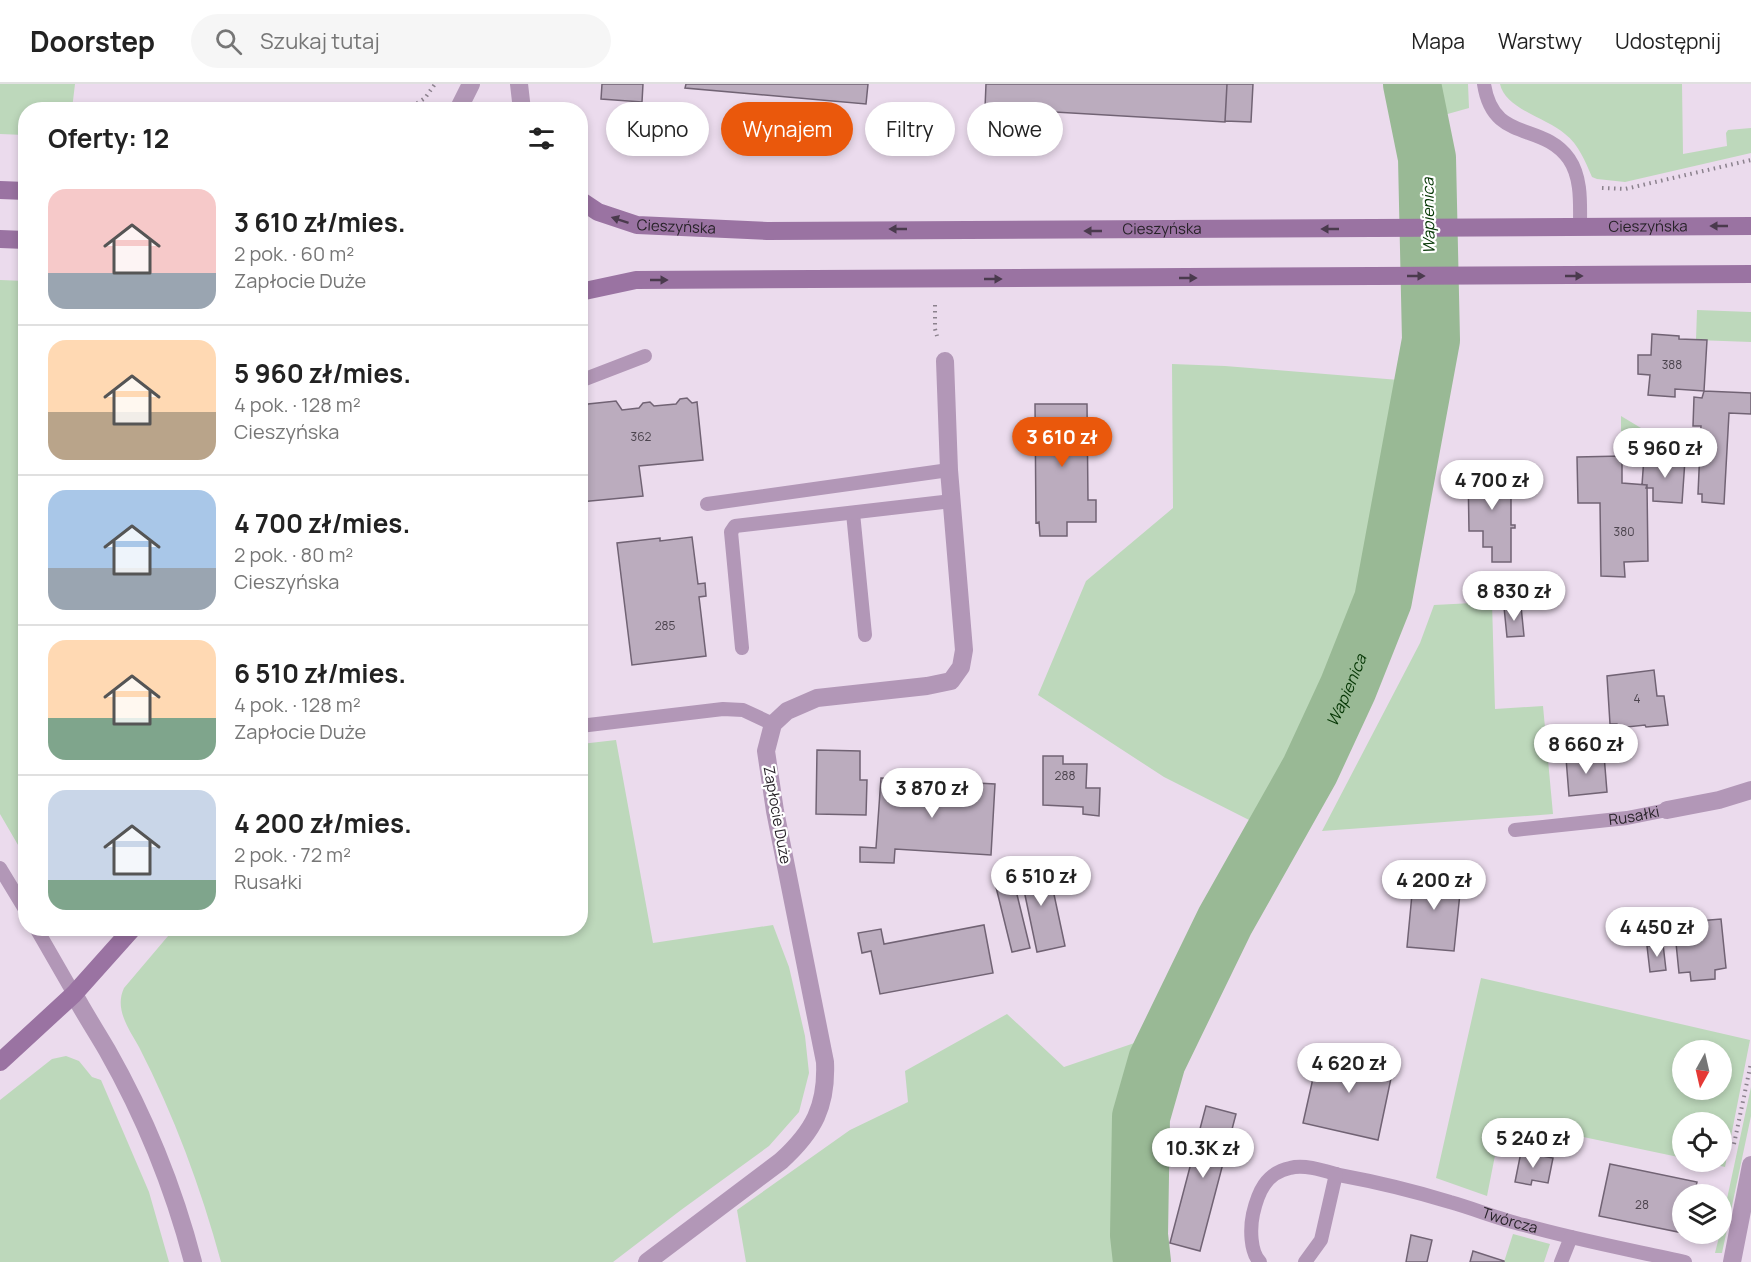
<!DOCTYPE html>
<html lang="pl">
<head>
<meta charset="utf-8">
<style>
  :root { --surface:#fff; --page:#f6f6f6; --text:#222; --muted:#767676; --line:#e0e0e0; --accent:#ea580c }
  body { margin:0; font-family:Manrope,sans-serif; background:var(--page); color:var(--text); height:100vh; display:flex; flex-direction:column; font-size:22px; white-space:nowrap }
  * { box-sizing:border-box; margin:0 }
  p { font-size:20px; color:var(--muted) }
  .icon { flex:none; width:33px; height:33px; fill:none; stroke:currentColor; stroke-width:2; stroke-linecap:round; stroke-linejoin:round }
  .map { position:relative; flex:1; overflow:hidden }
  .side { position:absolute; left:18px; top:18px; width:570px; height:834px; display:flex; flex-direction:column; background:var(--surface); border-radius:24px; box-shadow:0 3px 9px #0003 }
  .side>* { flex:none }
  .top-card { position:absolute; left:606px; top:18px; width:570px; height:54px; display:flex; gap:12px }
  .needle { width:39px; rotate:188deg }
  .tools { position:absolute; left:1672px; top:956px; display:grid; gap:12px }
  .tools a { display:grid; place-items:center; width:60px; height:60px; border-radius:50%; background:var(--surface); box-shadow:0 3px 9px #0003; font-size:30px }
  .price { position:absolute; translate:-50% -51px; padding:0 14px; border-radius:21px; background:#fff; color:#222; font-size:20px; line-height:39px; filter:drop-shadow(0 2px 3px #0008) }
  .price::after { content:''; position:absolute; left:50%; top:36px; width:18px; height:14px; margin-left:-9px; background:inherit; clip-path:polygon(0 0,100% 0,50% 100%) }
  .price.current { background:var(--accent); color:#fff }
  ul { padding:0; list-style:none }
  li { display:flex; align-items:center; gap:18px; height:150px; padding:0 30px }
  li+li { border-top:2px solid var(--line) }
  li span { display:grid; place-items:center; flex:none; width:168px; height:120px; border-radius:18px; color:#555 }
  li>.icon { margin-inline-start:auto }
  span .icon { width:72px; height:72px; fill:#fffc; stroke-width:1 }
  li b { font-size:26px }
  h2 { display:flex; justify-content:space-between; align-items:center; height:72px; padding:0 30px; font-size:26px }
  .tag { padding:0 21px; border-radius:27px; background:var(--surface); box-shadow:0 3px 9px #0003; font-size:21px; line-height:54px }
  .tag.current { background:var(--accent); color:#fff }
  header { display:flex; align-items:center; gap:36px; box-sizing:border-box; height:84px; padding:0 30px; background:var(--surface); border-bottom:2px solid var(--line) }
  header strong { font-size:28px }
  nav { display:flex; gap:33px; margin-inline-start:auto; font-size:21px }
  .search { width:420px; height:54px; background:var(--page); display:flex; align-items:center; gap:15px; box-sizing:border-box; padding:0 21px; border-radius:33px; color:var(--muted); font-size:22px }
  .map>svg:first-child { display:block }
  .green { fill:#bdd8bb; fill-rule:evenodd }
  .lines { fill:none; stroke-linecap:round; stroke-linejoin:round }
  .river { stroke:#99b995; stroke-width:58 }
  .building { fill:#bbacbe; stroke:#716374; stroke-width:1.5 }
  .path { stroke:#8b818d; stroke-width:4; stroke-dasharray:1.5 4.5; stroke-linecap:butt }
  .lane { stroke:#b297b7; stroke-width:14 }
  .street { stroke:#b297b7; stroke-width:18 }
  .secondary { stroke:#9a73a2; stroke-width:18 }
  .oneway { fill:#4a3a4d }
  .labels { text-anchor:middle; stroke-width:4.5; stroke-linejoin:round; paint-order:stroke }
  .number-label { font-size:12px; fill:#4c444e }
  .street-label { font-size:15px; fill:#272228; stroke:#fff }
  .water-label { font-size:16px; font-style:italic; fill:#053604; stroke:#fff }
</style>
</head>
<body>
<header>
<strong>Doorstep</strong>
<div class="search"><svg class="icon" aria-label="search" viewBox="0 0 24 24"><circle cx="10" cy="10" r="6"/><path d="M15 15l6 6"/></svg>Szukaj tutaj</div>
<nav><a>Mapa</a><a>Warstwy</a><a>Udostępnij</a></nav>
</header>
<div class="map">
<svg width="1751" height="1178" viewBox="0 0 1751 1178">
  <rect width="100%" height="100%" fill="#ebdbed"/>
  <path class="green" d="M 0,0 L 75,0 L 72,25 L 26,26 L 25,51 L 0,50 Z
    M 1433,0 L 1468,0 L 1469,24 L 1444,31 Z
    M 1500,0 L 1682,0 L 1683,70 L 1727,62 L 1726,49 L 1728,46 L 1751,44 L 1751,69 L 1625,98 L 1597,95 L 1592,93 C 1585,77 1579,61 1565,50 C 1547,34 1505,25 1500,0 Z
    M 0,196 L 26,197 L 25,773 L 0,730 Z
    M 1697,226 L 1751,228 L 1751,258 L 1696,256 Z
    M 1172,280 L 1225,282 L 1399,296 L 1399,322 L 1364,520 L 1341,579 L 1298,669 L 1257,740 L 1164,693 L 1038,611 L 1086,497 L 1173,424 Z
    M 1621,332 L 1641,344 L 1648,353 L 1665,354 L 1675,362 L 1621,361 Z
    M 1492,518 L 1495,625 L 1543,622 L 1553,730 L 1322,747 L 1420,559 L 1434,521 Z
    M 616,656 L 653,859 L 773,841 L 789,883 L 805,952 L 809,989 L 799,1028 L 769,1062 L 681,1126 L 613,1178 L 221,1178 C 201,1104 174,1031 139,963 C 129,945 114,925 124,904 L 174,845 L 580,844 L 581,660 Z
    M 1481,894 L 1750,956 L 1725,1083 L 1699,1077 L 1722,1077 L 1722,1038 L 1683,1038 L 1683,1074 L 1502,1036 L 1487,1112 L 1436,1094 ZM 1683,966 L 1722,966 L 1722,1005 L 1683,1005 Z
    M 1007,930 L 1064,983 L 1155,952 L 1129,1038 L 1125,1178 L 746,1178 L 737,1126 L 850,1046 L 908,1018 L 905,987 Z
    M 66,972 L 79,977 L 92,993 L 101,996 L 149,1108 L 169,1178 L 0,1178 L 0,1016 L 52,975 Z
    M 1751,1003 L 1751,1032 L 1722,1169 L 1715,1169 L 1720,1149 L 1722,1149 L 1722,1138 Z
    M 1513,1150 L 1550,1160 L 1544,1178 L 1504,1178 Z"/>
  <g class="lines">
    <path class="river" id="s1" d="M 1142,1178 L 1139,1151 L 1141,1033 L 1157,977 L 1225,837 L 1310,686 L 1348,604 L 1383,516 L 1431,256 L 1427,74 L 1412,0"/>
  </g>
  <path class="building" d="M 602,0 L 643,0 L 642,18 L 601,15 Z
    M 686,0 L 868,0 L 866,20 L 685,4 Z
    M 986,0 L 1227,0 L 1225,38 L 985,24 Z
    M 1227,0 L 1253,0 L 1251,38 L 1225,37 Z
    M 1652,250 L 1679,252 L 1679,255 L 1707,256 L 1704,307 L 1675,305 L 1675,313 L 1648,311 L 1650,291 L 1638,290 L 1638,271 L 1651,271 Z
    M 1704,307 L 1751,309 L 1751,330 L 1729,329 L 1724,420 L 1702,418 L 1702,410 L 1698,410 L 1701,342 L 1693,342 L 1694,313 L 1702,314 Z
    M 687,314 L 692,319 L 697,318 L 703,376 L 639,382 L 643,412 L 580,418 L 580,330 L 583,330 L 588,320 L 616,317 L 622,326 L 639,324 L 643,319 L 650,318 L 654,322 L 676,320 L 680,315 Z
    M 1035,320 L 1087,320 L 1088,416 L 1096,416 L 1096,438 L 1067,438 L 1067,452 L 1040,452 L 1039,438 L 1036,439 Z
    M 1622,372 L 1622,399 L 1647,401 L 1648,477 L 1624,478 L 1625,493 L 1601,492 L 1600,419 L 1578,419 L 1577,373 Z
    M 1644,373 L 1685,376 L 1682,419 L 1653,417 L 1653,404 L 1646,404 L 1647,401 L 1642,401 Z
    M 1468,387 L 1511,387 L 1511,441 L 1515,441 L 1515,444 L 1511,444 L 1511,478 L 1492,478 L 1492,463 L 1483,463 L 1483,447 L 1469,447 Z
    M 692,453 L 698,500 L 705,499 L 706,512 L 699,513 L 706,572 L 632,581 L 617,459 L 660,454 L 660,457 Z
    M 1521,522 L 1524,552 L 1507,553 L 1504,523 Z
    M 1654,586 L 1657,612 L 1664,612 L 1668,641 L 1646,643 L 1645,641 L 1618,644 L 1617,640 L 1610,640 L 1607,592 Z
    M 817,666 L 860,667 L 860,696 L 867,696 L 866,731 L 816,730 Z
    M 1604,671 L 1607,708 L 1569,712 L 1566,674 Z
    M 1043,672 L 1063,672 L 1063,680 L 1087,680 L 1086,704 L 1100,704 L 1099,732 L 1083,730 L 1083,723 L 1043,721 Z
    M 881,694 L 995,700 L 991,771 L 895,765 L 894,779 L 860,778 L 860,763 L 876,764 Z
    M 1039,774 L 1046,803 L 1052,801 L 1065,862 L 1037,868 L 1018,778 Z
    M 1011,786 L 1030,864 L 1012,868 L 993,791 Z
    M 1437,788 L 1462,790 L 1454,867 L 1407,863 L 1414,789 L 1437,791 Z
    M 1721,835 L 1726,884 L 1715,886 L 1715,895 L 1691,897 L 1690,888 L 1679,889 L 1674,839 Z
    M 984,841 L 993,889 L 880,910 L 871,867 L 862,869 L 858,849 L 881,845 L 884,860 Z
    M 1663,860 L 1666,886 L 1650,888 L 1647,862 Z
    M 1320,963 L 1394,980 L 1378,1056 L 1303,1039 Z
    M 1206,1022 L 1236,1030 L 1200,1167 L 1170,1159 Z
    M 1521,1068 L 1553,1074 L 1548,1099 L 1532,1096 L 1531,1101 L 1515,1098 Z
    M 1610,1080 L 1697,1098 L 1694,1110 L 1683,1110 L 1683,1149 L 1599,1132 Z
    M 1411,1151 L 1432,1156 L 1427,1178 L 1406,1178 Z
    M 1473,1167 L 1504,1177 L 1504,1178 L 1470,1178 Z"/>
  <g class="lines">
    <path class="path" d="M 407,26 L 425,14 L 435,0
      M 1602,104 L 1625,105 L 1751,76
      M 935,221 L 935,245 L 937,252
      M 1734,1060 L 1751,979"/>
    <g class="lane">
      <path d="M 1484,0 C 1493,60 1542,37 1569,75 C 1582,94 1580,120 1580,142"/>
      <path d="M 580,297 L 645,272"/>
      <path d="M 707,420 L 949,386"/>
      <path d="M 853,429 L 865,551"/>
      <path d="M 742,564 L 731,448 L 735,442 L 952,417"/>
      <path d="M 580,642 L 723,625 L 743,626 L 773,640"/>
      <path id="s2" d="M 1515,746 L 1627,734 L 1667,726"/>
      <path d="M 0,784 L 26,827"/>
      <path d="M 36,844 L 74,910"/>
      <path id="s3" d="M 1260,1178 C 1250,1168 1250,1144 1253,1130 C 1258,1108 1266,1089 1290,1084 C 1305,1080 1325,1087 1339,1091 C 1377,1098 1414,1107 1450,1118 C 1475,1125 1499,1135 1524,1141 C 1577,1156 1631,1166 1685,1178"/>
      <path d="M 1305,1178 L 1321,1156 L 1336,1090"/>
      <path d="M 1561,1178 L 1571,1153"/>
    </g>
    <path class="street" d="M 519,0 L 522,26
      M 458,26 L 471,0
      M 1667,726 L 1719,716 L 1751,706
      M 74,910 C 84,929 96,947 107,966 C 144,1031 174,1105 193,1178
      M 647,1178 L 781,1077 C 814,1047 827,1022 825,978 L 775,727 L 766,667 L 773,640 L 787,627 L 817,614 L 927,602 L 951,597 L 961,583 L 964,566 L 949,386 L 945,277
      M 1732,1178 L 1751,1081"/>
    <g class="secondary">
      <path d="M 0,106 L 26,107"/>
      <path id="s4" d="M 580,116 L 598,128 L 637,141 L 767,147 L 1751,142"/>
      <path d="M 0,155 L 26,156"/>
      <path d="M 580,208 L 636,196 L 1751,190"/>
      <path d="M 0,978 L 74,910 L 133,844"/>
    </g>
  </g>
  <defs><path id="oneway-solid" d="M-6-.8H1V-3.2L6.5 0L1 3.2V.8H-6Z" transform="scale(1.5)"/></defs>
  <g class="oneway">
    <use href="#oneway-solid" transform="translate(620 136) rotate(-162)"/>
    <use href="#oneway-solid" transform="translate(1719 142) rotate(180)"/>
    <use href="#oneway-solid" transform="translate(898 145) rotate(-180)"/>
    <use href="#oneway-solid" transform="translate(1330 145) rotate(180)"/>
    <use href="#oneway-solid" transform="translate(1093 147) rotate(180)"/>
    <use href="#oneway-solid" transform="translate(1416 192)"/>
    <use href="#oneway-solid" transform="translate(1574 192)"/>
    <use href="#oneway-solid" transform="translate(1188 194)"/>
    <use href="#oneway-solid" transform="translate(993 195)"/>
    <use href="#oneway-solid" transform="translate(659 196)"/>
  </g>
  <g class="labels">
    <g class="number-label">
      <text x="1672" y="285">388</text>
      <text x="641" y="357">362</text>
      <text x="1624" y="452">380</text>
      <text x="665" y="546">285</text>
      <text x="1637" y="619">4</text>
      <text x="1065" y="696">288</text>
      <text x="1642" y="1125">28</text>
    </g>
    <g class="street-label">
      <text dy="5" stroke="none"><textPath href="#s4" startOffset="102">Cieszyńska</textPath></text>
      <text dy="5" stroke="none"><textPath href="#s4" startOffset="1074">Cieszyńska</textPath></text>
      <text dy="5" stroke="none"><textPath href="#s4" startOffset="588">Cieszyńska</textPath></text>
      <text transform="translate(777 731) rotate(80)" y="5">Zapłocie Duże</text>
      <text dy="5" stroke="none"><textPath href="#s2" startOffset="120">Rusałki</textPath></text>
      <text dy="5" stroke="none"><textPath href="#s3" startOffset="340">Twórcza</textPath></text>
    </g>
    <g class="water-label">
      <text transform="translate(1428 132) rotate(-91)" y="6">Wapienica</text>
      <text dy="6" stroke="none"><textPath href="#s1" startOffset="620">Wapienica</textPath></text>
    </g>
  </g>
</svg>
<div class="tools">
<a><svg class="needle" viewBox="-14 -14 28 28"><path d="M0-13l5 13h-10z" fill="#e53935"/><path d="M0 13l5-13h-10z" fill="#767676"/></svg></a>
<a><svg class="icon" aria-label="locate" viewBox="0 0 24 24"><circle cx="12" cy="12" r="6"/><path d="M12 2v4M12 18v4M2 12h4M18 12h4"/></svg></a>
<a><svg class="icon" aria-label="layers" viewBox="0 0 24 24"><path d="M12 4l9 5-9 5-9-5zM3 14l9 5 9-5"/></svg></a>
</div>
<b class="price current" style="left:1062px;top:384px">3 610 zł</b>
<b class="price" style="left:1665px;top:395px">5 960 zł</b>
<b class="price" style="left:1492px;top:427px">4 700 zł</b>
<b class="price" style="left:1514px;top:538px">8 830 zł</b>
<b class="price" style="left:1586px;top:691px">8 660 zł</b>
<b class="price" style="left:932px;top:735px">3 870 zł</b>
<b class="price" style="left:1041px;top:823px">6 510 zł</b>
<b class="price" style="left:1434px;top:827px">4 200 zł</b>
<b class="price" style="left:1657px;top:874px">4 450 zł</b>
<b class="price" style="left:1349px;top:1010px">4 620 zł</b>
<b class="price" style="left:1533px;top:1085px">5 240 zł</b>
<b class="price" style="left:1203px;top:1095px">10.3K zł</b>
<div class="top-card">
<a class="tag">Kupno</a>
<a class="tag current">Wynajem</a>
<a class="tag">Filtry</a>
<a class="tag">Nowe</a>
</div>
<section class="side">
<h2>Oferty: 12<svg class="icon" aria-label="filters" viewBox="0 0 24 24"><path d="M4 7h16M4 17h16"/><circle cx="9" cy="7" r="2"/><circle cx="15" cy="17" r="2"/></svg></h2>
<ul>
<li><span style="background:linear-gradient(#f6c9c9 70%,#9aa5b1 0)"><svg class="icon" aria-label="home" viewBox="0 0 24 24"><path d="M3 11l9-7 9 7M6 9v11h12V9"/></svg></span><div><b>3 610 zł/mies.</b><p>2 pok. · 60 m²</p><p>Zapłocie Duże</p></div></li>
<li><span style="background:linear-gradient(#ffd9b3 60%,#b9a48a 0)"><svg class="icon" aria-label="home" viewBox="0 0 24 24"><path d="M3 11l9-7 9 7M6 9v11h12V9"/></svg></span><div><b>5 960 zł/mies.</b><p>4 pok. · 128 m²</p><p>Cieszyńska</p></div></li>
<li><span style="background:linear-gradient(#a9c7e8 65%,#9aa5b1 0)"><svg class="icon" aria-label="home" viewBox="0 0 24 24"><path d="M3 11l9-7 9 7M6 9v11h12V9"/></svg></span><div><b>4 700 zł/mies.</b><p>2 pok. · 80 m²</p><p>Cieszyńska</p></div></li>
<li><span style="background:linear-gradient(#ffd9b3 65%,#7fa58c 0)"><svg class="icon" aria-label="home" viewBox="0 0 24 24"><path d="M3 11l9-7 9 7M6 9v11h12V9"/></svg></span><div><b>6 510 zł/mies.</b><p>4 pok. · 128 m²</p><p>Zapłocie Duże</p></div></li>
<li><span style="background:linear-gradient(#c9d6e8 75%,#7fa58c 0)"><svg class="icon" aria-label="home" viewBox="0 0 24 24"><path d="M3 11l9-7 9 7M6 9v11h12V9"/></svg></span><div><b>4 200 zł/mies.</b><p>2 pok. · 72 m²</p><p>Rusałki</p></div></li>
</ul>
</section>
</div>
</body>
</html>
